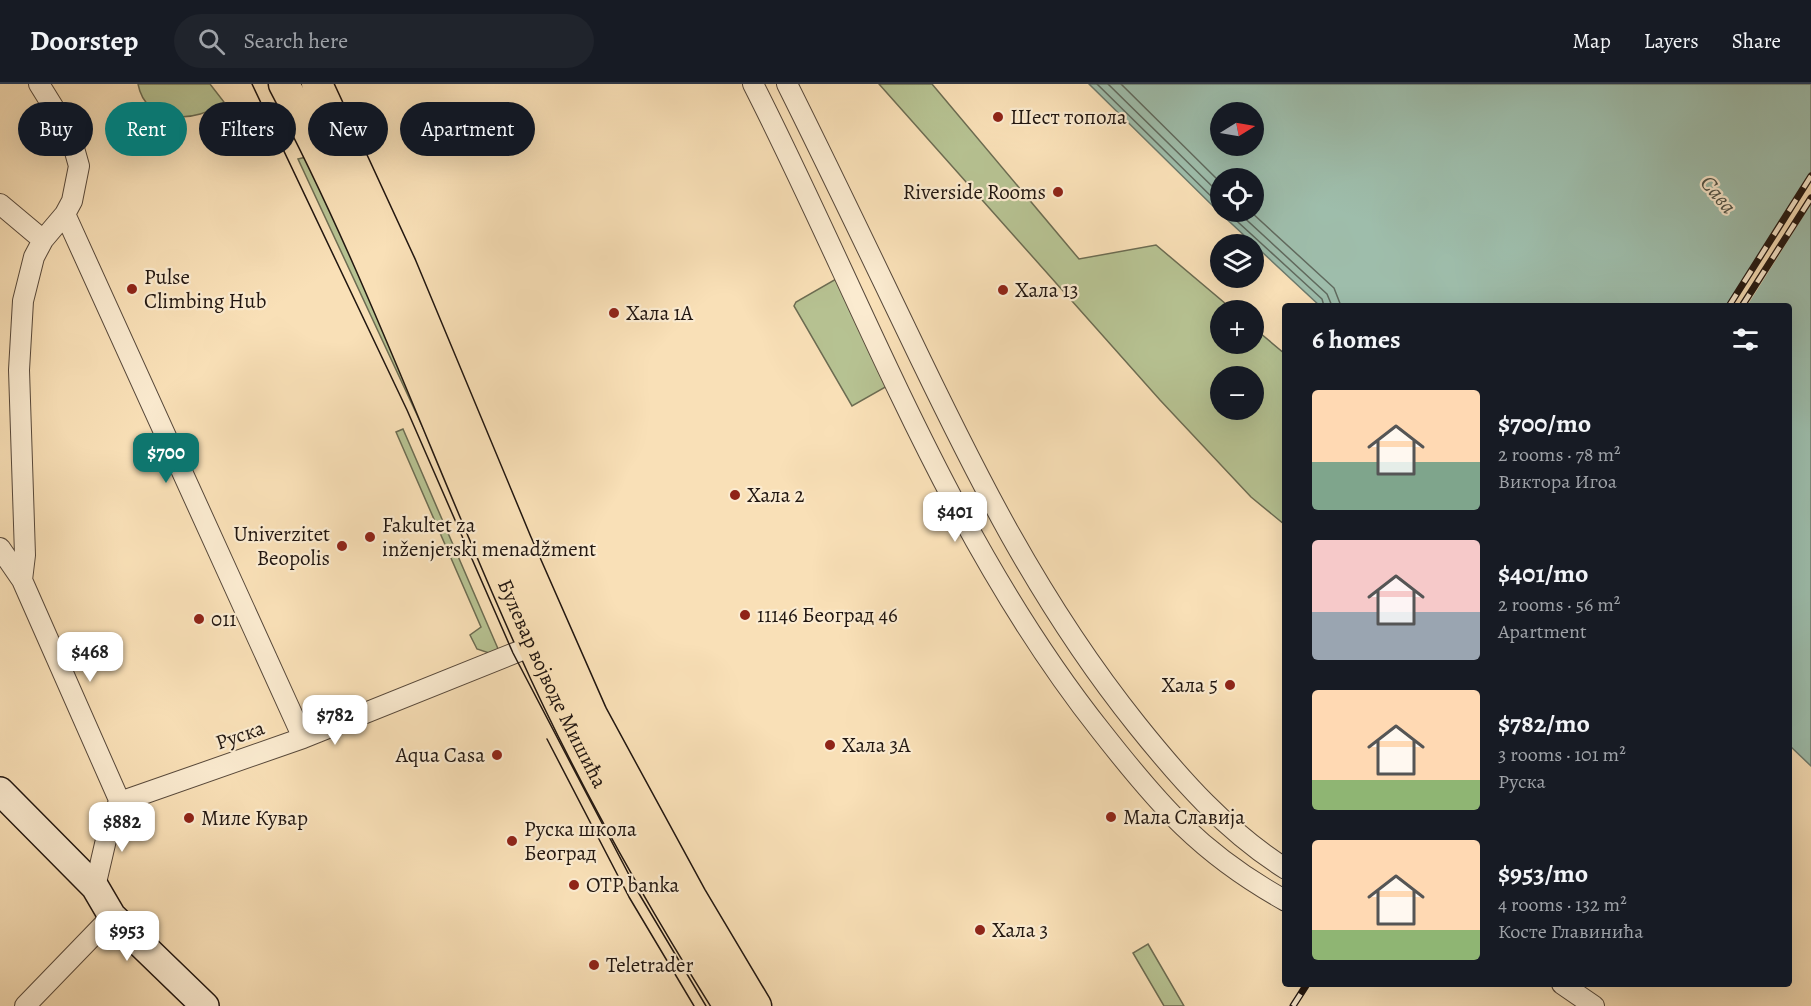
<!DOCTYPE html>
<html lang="en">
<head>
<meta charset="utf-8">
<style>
  :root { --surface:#171b24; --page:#20242c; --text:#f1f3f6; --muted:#9ea1a6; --line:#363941; --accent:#0f766e }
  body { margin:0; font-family:Alegreya,serif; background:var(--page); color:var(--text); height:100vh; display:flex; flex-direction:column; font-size:22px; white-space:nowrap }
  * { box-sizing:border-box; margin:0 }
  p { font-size:20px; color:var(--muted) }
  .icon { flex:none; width:33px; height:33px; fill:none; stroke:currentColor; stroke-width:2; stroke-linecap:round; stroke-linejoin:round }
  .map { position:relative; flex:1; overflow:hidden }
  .side { position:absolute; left:1282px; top:219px; width:510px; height:684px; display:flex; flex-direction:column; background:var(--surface); border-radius:6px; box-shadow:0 6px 24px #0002 }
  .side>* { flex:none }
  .hud { position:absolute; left:18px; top:18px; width:570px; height:54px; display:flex; gap:12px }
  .needle { width:39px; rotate:79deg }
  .fabs { position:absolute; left:1210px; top:18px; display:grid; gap:12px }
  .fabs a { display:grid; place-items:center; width:54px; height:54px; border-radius:50%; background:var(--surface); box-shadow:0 6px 24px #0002; font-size:30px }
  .price { position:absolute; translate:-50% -51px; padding:0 14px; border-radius:12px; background:#fff; color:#222; font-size:20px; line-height:39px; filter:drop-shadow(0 2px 3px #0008) }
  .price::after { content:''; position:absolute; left:50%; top:36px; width:18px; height:14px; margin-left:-9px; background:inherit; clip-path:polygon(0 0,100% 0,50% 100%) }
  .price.active { background:var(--accent); color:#fff }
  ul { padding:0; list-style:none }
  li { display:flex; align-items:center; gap:18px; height:150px; padding:0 30px }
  li span { display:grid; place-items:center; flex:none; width:168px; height:120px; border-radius:6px; color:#555 }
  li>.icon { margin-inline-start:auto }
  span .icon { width:72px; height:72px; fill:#fffc; stroke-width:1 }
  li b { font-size:26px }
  h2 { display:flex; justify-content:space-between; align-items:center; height:72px; padding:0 30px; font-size:26px }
  .pill { padding:0 21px; border-radius:27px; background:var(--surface); box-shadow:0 6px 24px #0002; font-size:21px; line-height:54px }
  .pill.active { background:var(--accent); color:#fff }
  header { display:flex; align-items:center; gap:36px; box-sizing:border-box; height:84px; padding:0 30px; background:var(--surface); border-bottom:2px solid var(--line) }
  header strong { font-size:28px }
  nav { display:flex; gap:33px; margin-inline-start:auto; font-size:21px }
  .search { width:420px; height:54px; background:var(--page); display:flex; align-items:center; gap:15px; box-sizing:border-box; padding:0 21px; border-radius:33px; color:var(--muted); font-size:22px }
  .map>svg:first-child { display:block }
  .green { fill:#b7c393; stroke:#6c6c52; stroke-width:1.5; fill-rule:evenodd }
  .water { fill:#9ebdab; stroke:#6c7a6d; stroke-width:1.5; fill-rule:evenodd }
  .pier { fill:#f9e0b7 }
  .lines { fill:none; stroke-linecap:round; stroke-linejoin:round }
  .shore { stroke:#606a5e; stroke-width:1.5 }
  .street-casing { stroke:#57483a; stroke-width:22 }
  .secondary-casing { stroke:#211610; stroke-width:30 }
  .primary-casing { stroke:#211610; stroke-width:33 }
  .street { stroke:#fbebd0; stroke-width:20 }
  .secondary { stroke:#fbebd0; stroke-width:27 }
  .primary { stroke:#f9e0b7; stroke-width:30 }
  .tram { stroke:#211610; stroke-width:1.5 }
  .rail-casing { stroke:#211610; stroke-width:7 }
  .rail { stroke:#fbebd0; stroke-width:4.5; stroke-dasharray:14; stroke-linecap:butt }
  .poi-dot { fill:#8f2418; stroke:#fbebd0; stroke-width:2 }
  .labels { text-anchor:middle; stroke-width:4.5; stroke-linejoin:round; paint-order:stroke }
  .poi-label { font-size:21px; fill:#211610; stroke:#fbebd0; text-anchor:start }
  .street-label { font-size:21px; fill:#211610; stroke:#fbebd0 }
  .water-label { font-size:22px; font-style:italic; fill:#4d5046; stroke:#fbebd0 }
</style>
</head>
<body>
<header>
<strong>Doorstep</strong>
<div class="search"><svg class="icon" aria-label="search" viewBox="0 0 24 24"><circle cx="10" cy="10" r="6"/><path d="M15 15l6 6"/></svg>Search here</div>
<nav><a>Map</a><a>Layers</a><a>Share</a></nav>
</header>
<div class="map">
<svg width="1811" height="922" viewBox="0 0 1811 922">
  <rect width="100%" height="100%" fill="#f9e0b7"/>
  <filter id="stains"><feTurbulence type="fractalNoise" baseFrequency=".00333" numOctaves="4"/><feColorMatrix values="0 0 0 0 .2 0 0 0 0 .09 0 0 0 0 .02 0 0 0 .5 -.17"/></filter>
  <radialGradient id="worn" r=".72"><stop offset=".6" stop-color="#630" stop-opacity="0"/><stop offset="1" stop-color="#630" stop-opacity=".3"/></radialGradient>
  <path class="green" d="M 138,0 L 210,0 L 224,18 C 197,39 146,42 138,0 Z
    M 879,0 L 932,0 L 1079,175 L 1156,161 L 1233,226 L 1221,226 L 1221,260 L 1254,260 L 1254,244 L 1285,270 L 1285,441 L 1251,413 L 1160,316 ZM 1221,292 L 1254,292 L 1254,326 L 1221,326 Z
    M 310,72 L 438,376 L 298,75 Z
    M 836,195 L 889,301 L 852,322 L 794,222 L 796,218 Z
    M 403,345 L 499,567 L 492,570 L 477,565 L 470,551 L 481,543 L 396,348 Z
    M 1148,860 L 1184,922 L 1164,922 L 1133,869 Z"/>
  <path class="water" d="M 1089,0 L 1811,0 L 1811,682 L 1790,662 L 1790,222 L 1320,222 L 1218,127 ZM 1221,28 L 1254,28 L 1254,62 L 1221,62 ZM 1221,94 L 1254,94 L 1254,128 L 1221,128 Z"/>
  <path class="pier" d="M 1811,90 L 1811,120 L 1747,222 L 1726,222 Z"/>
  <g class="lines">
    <path class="shore" d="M 1097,0 L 1221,122
      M 1108,0 L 1221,111
      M 1121,0 L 1221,99
      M 1227,128 L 1322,215 L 1324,222
      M 1238,128 L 1327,210 L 1332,222
      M 1251,128 L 1334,204 L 1341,222"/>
    <defs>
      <path id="street" d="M 753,0 C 864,218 947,453 1101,647 C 1159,721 1201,770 1286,817
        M 787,0 C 828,82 867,164 907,247 C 974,387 1039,519 1137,641 C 1181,696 1226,747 1286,785
        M 0,120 L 43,156
        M 65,130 L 303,654
        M 0,464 L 22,496 L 120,718
        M 22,496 L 25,471 L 19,286 L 23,217 L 34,173 L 43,156 L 65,130 L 72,117 L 79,82 L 70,50 L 39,0
        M 95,803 L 112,730 L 120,718 L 303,654 L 542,558
        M 1562,900 L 1594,922
        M 25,922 L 112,832"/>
      <path id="secondary" d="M 0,707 L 95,803 L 112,832 L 205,922"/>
      <g id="primary">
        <path id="s1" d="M 284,0 C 380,181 448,374 532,560 C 588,685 656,806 729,922"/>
        <path d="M 317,0 L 401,182 L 516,458 L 592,631 L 691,813 L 756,922"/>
      </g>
    </defs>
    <use href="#street" class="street-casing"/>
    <use href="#secondary" class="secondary-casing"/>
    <use href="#primary" class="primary-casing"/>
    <use href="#street" class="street"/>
    <use href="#secondary" class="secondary"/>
    <use href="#primary" class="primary"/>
    <path class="tram" d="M 252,0 L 407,326 L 513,569 L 638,808 L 706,922
      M 547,655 L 629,813 L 694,922"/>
    <defs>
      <path id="rail" d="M 1729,222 L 1811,92
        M 1742,222 L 1811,114
        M 1293,922 L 1307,900"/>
    </defs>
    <use href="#rail" class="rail-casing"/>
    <use href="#rail" class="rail"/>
  </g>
  <g class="poi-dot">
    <circle cx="998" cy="33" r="6"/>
    <circle cx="1058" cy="108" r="6"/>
    <circle cx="132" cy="205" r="6"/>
    <circle cx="1003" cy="206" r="6"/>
    <circle cx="614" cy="229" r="6"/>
    <circle cx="735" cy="411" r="6"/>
    <circle cx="370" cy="453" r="6"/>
    <circle cx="342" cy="462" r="6"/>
    <circle cx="745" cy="531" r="6"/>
    <circle cx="199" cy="535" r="6"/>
    <circle cx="1230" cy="601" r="6"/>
    <circle cx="830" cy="661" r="6"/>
    <circle cx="497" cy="671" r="6"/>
    <circle cx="1111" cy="733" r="6"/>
    <circle cx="189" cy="734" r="6"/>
    <circle cx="512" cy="757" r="6"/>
    <circle cx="574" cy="801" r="6"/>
    <circle cx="980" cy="846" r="6"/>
    <circle cx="594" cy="881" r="6"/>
  </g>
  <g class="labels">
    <g class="poi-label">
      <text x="1010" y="40">Шест топола</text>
      <text x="1046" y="115" text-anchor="end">Riverside Rooms</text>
      <text x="144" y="200">Pulse<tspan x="144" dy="24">Climbing Hub</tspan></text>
      <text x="1015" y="213">Хала 13</text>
      <text x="626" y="236">Хала 1А</text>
      <text x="747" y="418">Хала 2</text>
      <text x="382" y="448">Fakultet za<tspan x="382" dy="24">inženjerski menadžment</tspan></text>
      <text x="330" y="457" text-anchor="end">Univerzitet<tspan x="330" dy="24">Beopolis</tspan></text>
      <text x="757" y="538">11146 Београд 46</text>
      <text x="211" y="542">011</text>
      <text x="1218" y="608" text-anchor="end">Хала 5</text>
      <text x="842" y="668">Хала 3А</text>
      <text x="485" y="678" text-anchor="end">Aqua Casa</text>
      <text x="1123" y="740">Мала Славија</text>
      <text x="201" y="741">Миле Кувар</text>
      <text x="524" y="752">Руска школа<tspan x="524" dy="24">Београд</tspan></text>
      <text x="586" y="808">OTP banka</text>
      <text x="992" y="853">Хала 3</text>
      <text x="606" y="888">Teletrader</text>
    </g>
    <g class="street-label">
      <text dy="7" stroke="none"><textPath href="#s1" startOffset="657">Булевар војводе Мишића</textPath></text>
      <text transform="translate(240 651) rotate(-19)" y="7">Руска</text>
    </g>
    <g class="water-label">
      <text transform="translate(1719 110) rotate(50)" y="8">Сава</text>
    </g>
  </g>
  <rect width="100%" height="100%" filter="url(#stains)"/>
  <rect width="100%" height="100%" fill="url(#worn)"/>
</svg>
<div class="fabs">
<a><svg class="needle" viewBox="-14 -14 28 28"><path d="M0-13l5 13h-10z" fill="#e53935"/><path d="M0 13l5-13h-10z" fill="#9ea1a6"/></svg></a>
<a><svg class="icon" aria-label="locate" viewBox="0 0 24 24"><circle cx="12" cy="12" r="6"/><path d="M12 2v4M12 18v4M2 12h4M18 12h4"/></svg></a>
<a><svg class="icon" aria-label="layers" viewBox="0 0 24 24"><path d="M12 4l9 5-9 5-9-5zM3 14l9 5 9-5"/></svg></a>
<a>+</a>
<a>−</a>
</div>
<b class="price active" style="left:166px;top:400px">$700</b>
<b class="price" style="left:955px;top:459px">$401</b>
<b class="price" style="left:90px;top:599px">$468</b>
<b class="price" style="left:335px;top:662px">$782</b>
<b class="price" style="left:122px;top:769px">$882</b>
<b class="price" style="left:127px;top:878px">$953</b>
<div class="hud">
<a class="pill">Buy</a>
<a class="pill active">Rent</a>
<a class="pill">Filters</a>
<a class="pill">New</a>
<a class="pill">Apartment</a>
</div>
<section class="side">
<h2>6 homes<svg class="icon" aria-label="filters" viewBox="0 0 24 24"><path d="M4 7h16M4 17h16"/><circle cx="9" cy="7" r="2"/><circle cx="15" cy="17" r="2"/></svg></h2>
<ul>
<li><span style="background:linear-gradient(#ffd9b3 60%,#7fa58c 0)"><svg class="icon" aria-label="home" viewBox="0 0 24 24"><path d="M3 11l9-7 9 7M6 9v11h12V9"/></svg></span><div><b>$700/mo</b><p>2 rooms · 78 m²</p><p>Виктора Игоа</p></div></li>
<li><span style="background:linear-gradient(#f6c9c9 60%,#9aa5b1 0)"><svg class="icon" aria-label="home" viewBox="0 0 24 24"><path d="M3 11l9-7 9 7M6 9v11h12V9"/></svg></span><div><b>$401/mo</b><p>2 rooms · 56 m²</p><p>Apartment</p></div></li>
<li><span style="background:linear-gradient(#ffd9b3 75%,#8fb573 0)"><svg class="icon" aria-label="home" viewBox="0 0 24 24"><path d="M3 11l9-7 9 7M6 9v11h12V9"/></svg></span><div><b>$782/mo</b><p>3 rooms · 101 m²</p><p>Руска</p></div></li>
<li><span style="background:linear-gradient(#ffd9b3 75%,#8fb573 0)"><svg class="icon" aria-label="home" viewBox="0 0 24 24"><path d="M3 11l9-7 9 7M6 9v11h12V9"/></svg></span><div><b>$953/mo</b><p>4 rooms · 132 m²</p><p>Косте Главинића</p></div></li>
</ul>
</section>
</div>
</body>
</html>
